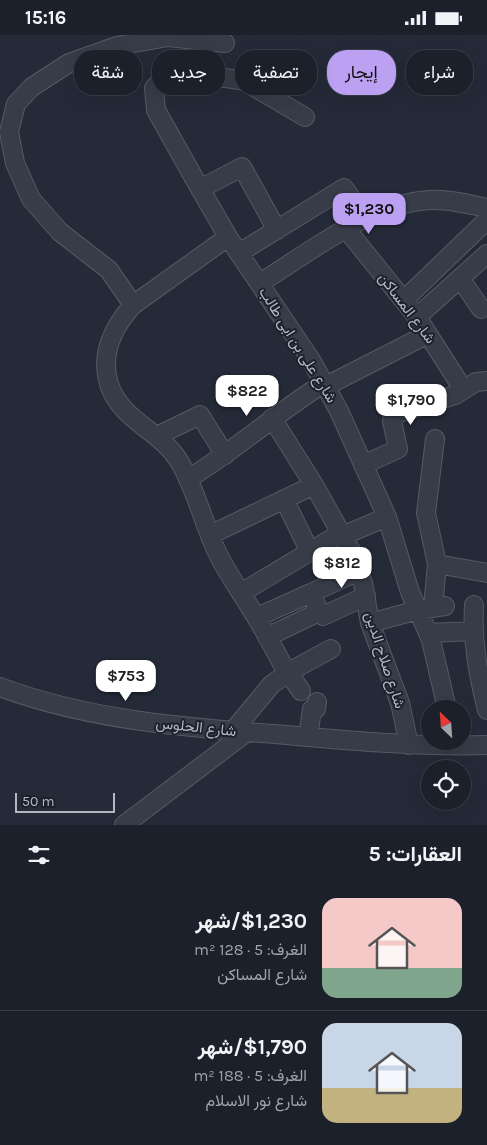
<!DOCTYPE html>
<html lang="ar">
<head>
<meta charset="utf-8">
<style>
  :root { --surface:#1b202a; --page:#282d36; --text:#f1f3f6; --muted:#a0a3a8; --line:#393e47; --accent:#bca0f2 }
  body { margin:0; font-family:Karla,Vazirmatn,sans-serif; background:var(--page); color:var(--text); direction:rtl; height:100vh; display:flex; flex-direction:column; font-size:19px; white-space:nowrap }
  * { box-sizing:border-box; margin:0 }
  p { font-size:16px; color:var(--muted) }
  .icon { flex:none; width:28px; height:28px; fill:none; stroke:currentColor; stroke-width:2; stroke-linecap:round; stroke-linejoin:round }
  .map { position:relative; height:790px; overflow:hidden; direction:ltr }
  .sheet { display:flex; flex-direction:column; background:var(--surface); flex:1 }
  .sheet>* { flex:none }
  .guide { position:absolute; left:15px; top:15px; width:458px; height:45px; direction:rtl; display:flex; gap:10px }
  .needle { width:32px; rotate:335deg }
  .buttons { position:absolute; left:421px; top:665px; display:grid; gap:10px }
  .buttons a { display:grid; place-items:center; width:50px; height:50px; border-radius:50%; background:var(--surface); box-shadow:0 5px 20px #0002,0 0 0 1px var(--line); font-size:25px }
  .scale { position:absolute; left:15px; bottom:12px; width:100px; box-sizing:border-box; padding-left:5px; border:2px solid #b2b7c4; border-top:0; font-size:14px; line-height:18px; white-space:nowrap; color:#b2b7c4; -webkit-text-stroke:4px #1d212d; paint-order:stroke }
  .price { position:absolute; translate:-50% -42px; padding:0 11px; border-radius:10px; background:#fff; color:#222; font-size:16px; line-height:32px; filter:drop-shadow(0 1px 2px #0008) }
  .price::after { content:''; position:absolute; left:50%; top:30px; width:15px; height:11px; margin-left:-8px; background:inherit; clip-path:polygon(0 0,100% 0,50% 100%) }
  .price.current { background:var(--accent); color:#111 }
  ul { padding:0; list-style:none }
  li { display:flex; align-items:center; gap:15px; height:125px; padding:0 25px }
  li+li { border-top:1px solid var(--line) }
  li span { display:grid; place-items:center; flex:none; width:140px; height:100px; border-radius:15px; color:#555 }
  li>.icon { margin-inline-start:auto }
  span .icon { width:60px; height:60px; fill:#fffc; stroke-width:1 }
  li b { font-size:21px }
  h2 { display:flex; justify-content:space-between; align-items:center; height:60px; padding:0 25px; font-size:21px }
  .chip { padding:0 18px; border-radius:20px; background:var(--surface); box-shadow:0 5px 20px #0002,0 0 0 1px var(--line); font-size:18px; line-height:45px }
  .chip.current { background:var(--accent); color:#111 }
  .status { display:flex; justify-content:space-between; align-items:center; height:35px; padding:0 25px; background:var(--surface); direction:ltr }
  .status svg { height:14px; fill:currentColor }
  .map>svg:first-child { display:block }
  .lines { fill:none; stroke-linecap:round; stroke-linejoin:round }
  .minor-casing { stroke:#555a66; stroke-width:20 }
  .minor { stroke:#373c48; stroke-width:18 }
  .labels { text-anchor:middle; stroke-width:4; stroke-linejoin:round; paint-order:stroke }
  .street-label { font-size:15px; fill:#b2b7c4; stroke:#1d212d }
</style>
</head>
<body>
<div class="status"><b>15:16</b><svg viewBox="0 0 49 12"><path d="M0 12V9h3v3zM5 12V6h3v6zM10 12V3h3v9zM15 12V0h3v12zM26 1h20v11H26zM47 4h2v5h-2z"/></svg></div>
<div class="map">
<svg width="487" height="790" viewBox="0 0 487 790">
  <rect width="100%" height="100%" fill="#242a38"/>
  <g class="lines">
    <defs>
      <path id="minor" d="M 305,82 L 244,46 C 223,42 168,35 154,53 L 156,75 L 194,143 L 228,202 L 311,325 L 339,376 L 387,482 L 410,557 L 431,605 L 447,674
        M 200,154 L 242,132 L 277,195
        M 347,195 L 417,282 L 463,354
        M 228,202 L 133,270 C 113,292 100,320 109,349 C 121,386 160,395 179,426 C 196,454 203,488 217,517 C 228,540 243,560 256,582 C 267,600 277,619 287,638
        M 239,218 L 344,153 L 365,183
        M 460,243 L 481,274
        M 260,248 C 310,217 371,168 430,165 C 449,164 468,169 487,173
        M 404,265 L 487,185
        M 133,270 L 109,235 L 60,197 L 31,164 L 15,128 L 9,97 L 16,69 L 32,52 L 69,28 L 117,11 L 168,2 L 225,8
        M 417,282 L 487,219
        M 326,351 L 428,299
        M 272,383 L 314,450 L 352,518 L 363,548 L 370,588 L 400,668 L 409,710
        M 157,401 L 200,380 L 225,420
        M 363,430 L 398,414 L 392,386 L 396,379 L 455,360 L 476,347 L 487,346
        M 188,444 C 235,415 277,378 324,348
        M 284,464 L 310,517
        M 210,500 L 314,450
        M 342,501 L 387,482
        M 437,529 L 487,538
        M 241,558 L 341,498
        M 474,570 C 472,607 478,639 487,675
        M 433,573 L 437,529 L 426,478 L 435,404
        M 319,577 L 323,581 L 366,561
        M 257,582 L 311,558
        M 370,588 L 418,575 L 445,571
        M 429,598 L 472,596
        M 267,602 L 319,577 L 311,558 L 359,536
        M 288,637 L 301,656
        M 0,652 C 91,686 191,693 287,700 C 354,706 420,712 487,710
        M 233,696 L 272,649 L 294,634 L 331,614
        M 308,702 L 312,674 L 316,674 L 317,667
        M 124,790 L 247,697"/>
    </defs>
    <use href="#minor" class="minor-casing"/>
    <use href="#minor" class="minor"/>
  </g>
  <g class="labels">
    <g class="street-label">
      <text transform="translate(407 273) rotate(53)" y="5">شارع المساكن</text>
      <text transform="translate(298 310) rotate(58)" y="5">شارع على بن ابى طالب</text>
      <text transform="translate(385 625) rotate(72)" y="5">شارع صلاح الدين</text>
      <text transform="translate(196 692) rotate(6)" y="5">شارع الحلوس</text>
    </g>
  </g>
</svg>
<div class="buttons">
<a><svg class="needle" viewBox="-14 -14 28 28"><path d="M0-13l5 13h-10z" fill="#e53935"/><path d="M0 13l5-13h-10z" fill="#a0a3a8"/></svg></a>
<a><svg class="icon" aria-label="locate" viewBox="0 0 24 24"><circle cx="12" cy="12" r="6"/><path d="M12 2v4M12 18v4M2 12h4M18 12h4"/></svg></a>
</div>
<div class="scale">50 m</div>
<b class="price current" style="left:369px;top:200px">$1,230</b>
<b class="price" style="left:247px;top:382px">$822</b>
<b class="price" style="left:411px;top:391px">$1,790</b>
<b class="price" style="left:342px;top:554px">$812</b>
<b class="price" style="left:126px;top:667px">$753</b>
<div class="guide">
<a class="chip">شراء</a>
<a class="chip current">إيجار</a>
<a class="chip">تصفية</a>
<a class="chip">جديد</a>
<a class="chip">شقة</a>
</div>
</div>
<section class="sheet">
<h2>العقارات: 5<svg class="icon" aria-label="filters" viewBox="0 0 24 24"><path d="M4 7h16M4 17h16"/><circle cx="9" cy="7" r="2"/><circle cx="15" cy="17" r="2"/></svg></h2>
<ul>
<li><span style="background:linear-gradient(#f6c9c9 70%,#7fa58c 0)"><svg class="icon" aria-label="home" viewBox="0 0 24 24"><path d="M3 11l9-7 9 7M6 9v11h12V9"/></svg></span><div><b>$1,230/شهر</b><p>الغرف: 5 · 128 m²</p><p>شارع المساكن</p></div></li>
<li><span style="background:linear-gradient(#c9d6e8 65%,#c2b280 0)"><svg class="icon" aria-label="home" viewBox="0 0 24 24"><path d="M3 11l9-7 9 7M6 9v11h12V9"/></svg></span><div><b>$1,790/شهر</b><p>الغرف: 5 · 188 m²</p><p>شارع نور الاسلام</p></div></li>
</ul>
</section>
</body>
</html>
